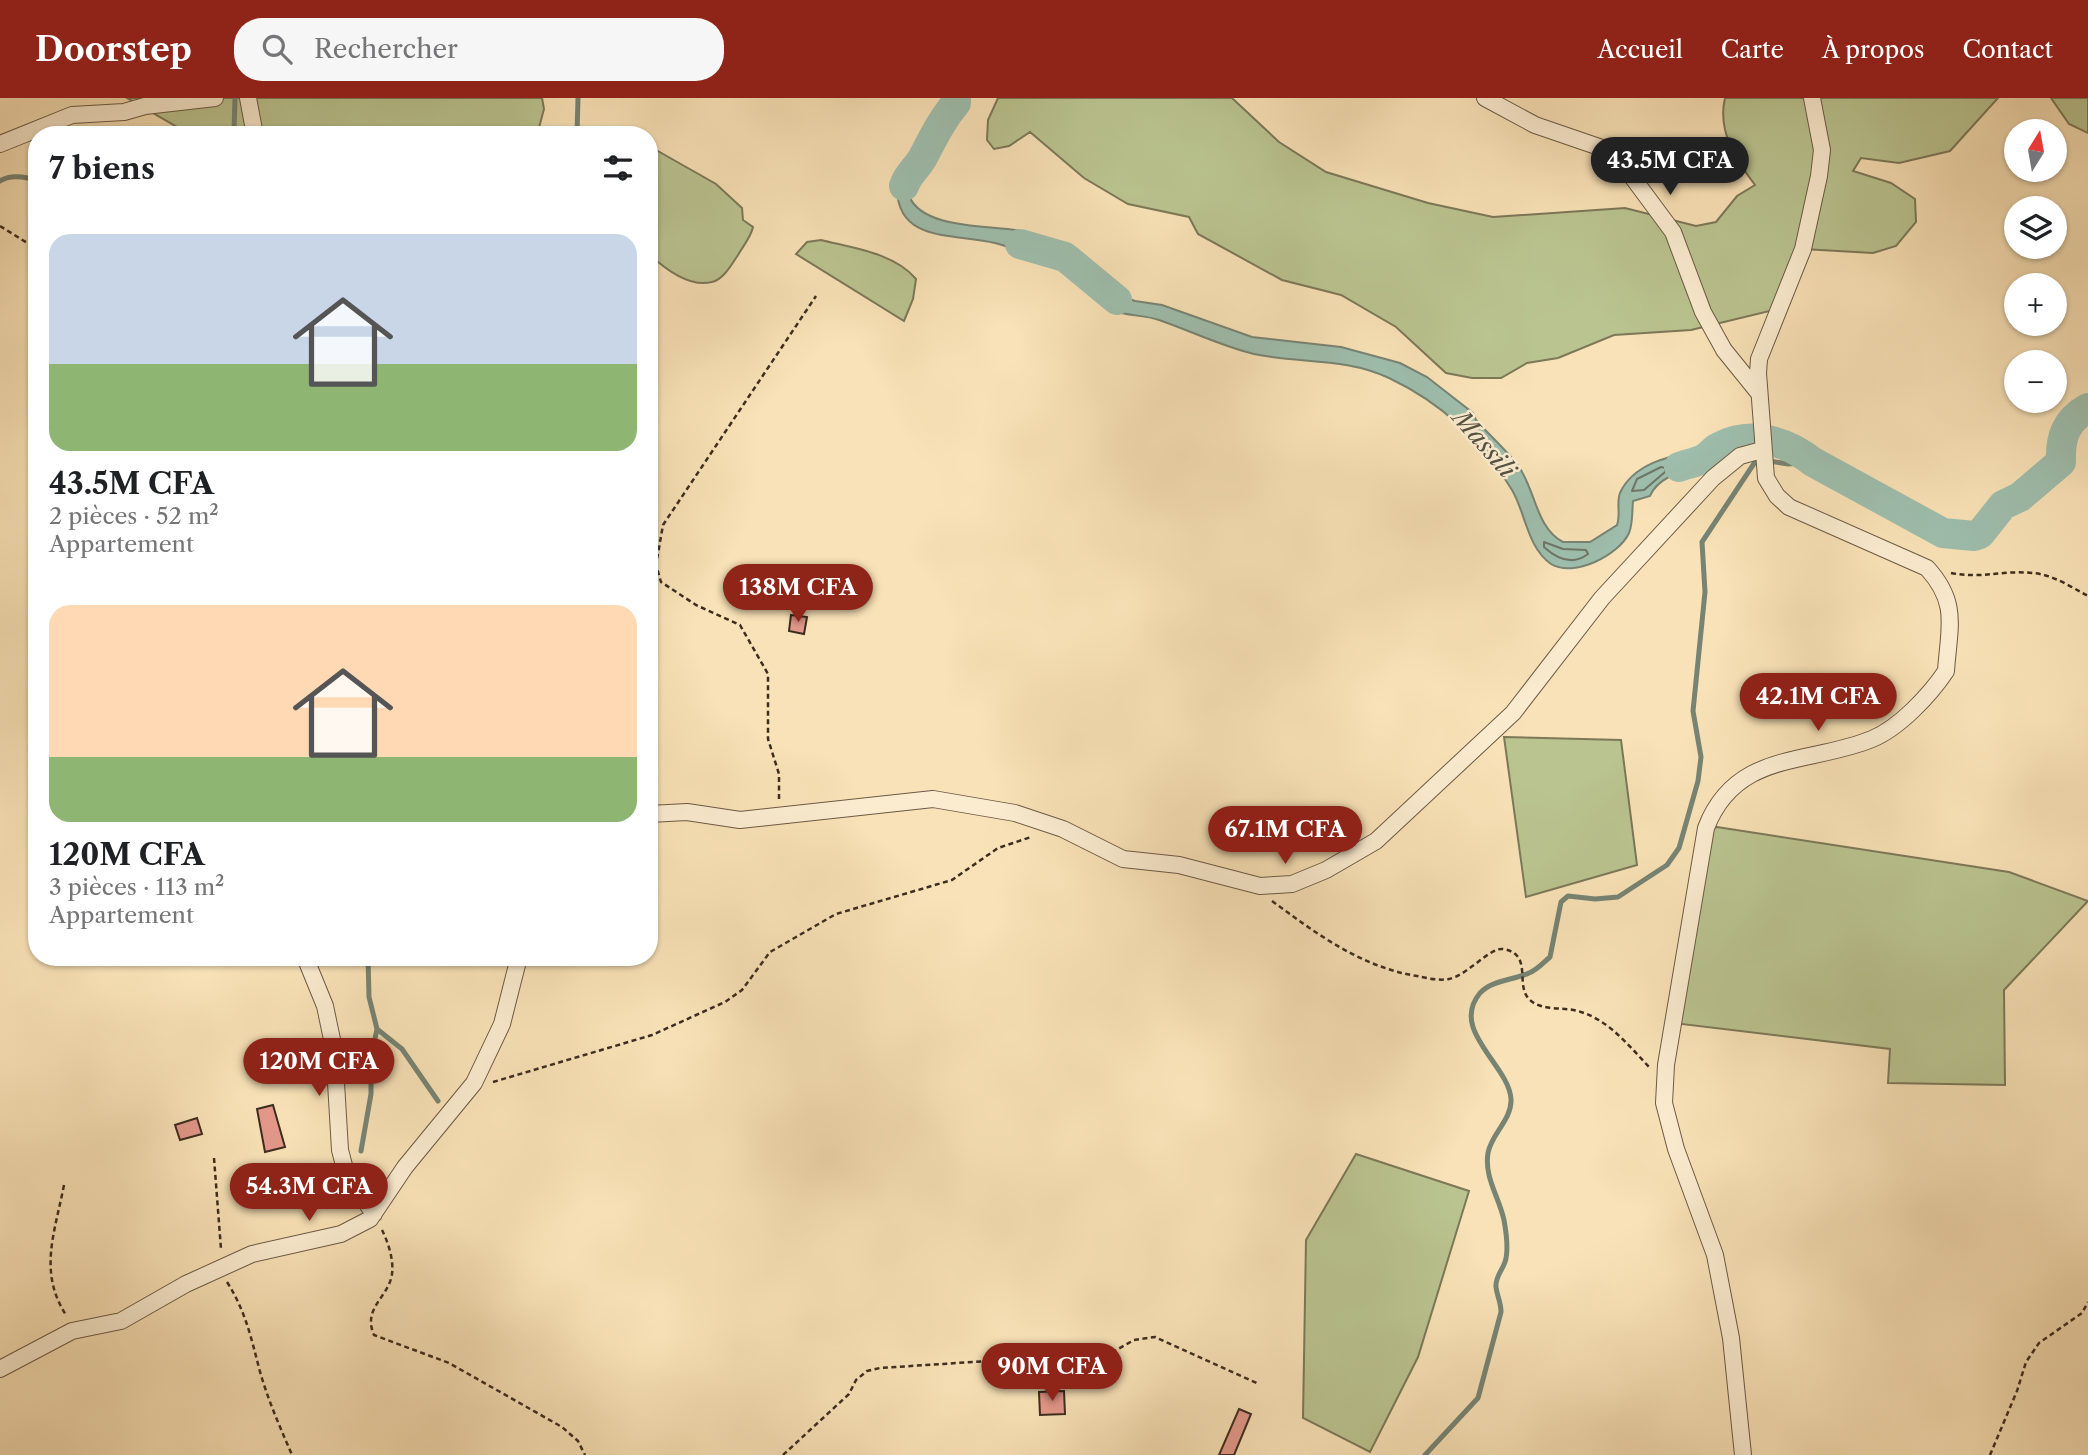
<!DOCTYPE html>
<html lang="fr">
<head>
<meta charset="utf-8">
<style>
  :root { --surface:#fff; --page:#f6f6f6; --text:#202124; --muted:#757577; --accent:#8f2418 }
  body { margin:0; font-family:"Libre Caslon Text",serif; background:var(--page); color:var(--text); height:100vh; display:flex; flex-direction:column; font-size:26px; white-space:nowrap }
  * { box-sizing:border-box; margin:0 }
  p { font-size:23px; color:var(--muted) }
  .icon { flex:none; width:38px; height:38px; fill:none; stroke:currentColor; stroke-width:2; stroke-linecap:round; stroke-linejoin:round }
  .map { position:relative; flex:1; overflow:hidden }
  .details { position:absolute; left:28px; top:28px; width:630px; height:840px; display:flex; flex-direction:column; background:var(--surface); border-radius:28px; box-shadow:0 2px 5px #0004 }
  .details>* { flex:none }
  .needle { width:46px; rotate:11deg }
  .fabs { position:absolute; left:2004px; top:21px; display:grid; gap:14px }
  .fabs a { display:grid; place-items:center; width:63px; height:63px; border-radius:50%; background:var(--surface); box-shadow:0 2px 5px #0004; font-size:35px }
  .price { position:absolute; translate:-50% -60px; padding:0 16px; border-radius:24px; background:var(--accent); color:#fff; font-size:23px; line-height:46px; filter:drop-shadow(0 2px 4px #0008) }
  .price::after { content:''; position:absolute; left:50%; top:42px; width:21px; height:16px; margin-left:-10px; background:inherit; clip-path:polygon(0 0,100% 0,50% 100%) }
  .price.selected { background:#222; color:#fff }
  ul { padding:0; list-style:none }
  li { display:grid; align-content:center; gap:14px; height:371px; padding:0 21px }
  li span { display:grid; place-items:center; height:217px; border-radius:21px; color:#555 }
  li>.icon { margin-inline-start:auto }
  span .icon { width:126px; height:126px; fill:#fffc; stroke-width:1 }
  li b { font-size:30px }
  h2 { display:flex; justify-content:space-between; align-items:center; height:84px; padding:0 21px; font-size:30px }
  header { display:flex; align-items:center; gap:42px; box-sizing:border-box; height:98px; padding:0 35px; background:var(--accent); color:#fff }
  header strong { font-size:33px }
  nav { display:flex; gap:38px; margin-inline-start:auto; font-size:24px }
  .search { width:490px; height:63px; background:var(--page); display:flex; align-items:center; gap:18px; box-sizing:border-box; padding:0 24px; border-radius:28px; color:var(--muted); font-size:26px }
  .map>svg:first-child { display:block }
  .green { fill:#bac490; stroke:#7c7858; stroke-width:2 }
  .water { fill:#9ebead; stroke:#778474; stroke-width:2 }
  .lines { fill:none; stroke-linecap:round; stroke-linejoin:round }
  .shore { stroke:#6e7666; stroke-width:2 }
  .stream { stroke:#778474; stroke-width:5 }
  .river { stroke:#9ebead; stroke-width:30 }
  .building { fill:#e4998b; stroke:#3d2d1f; stroke-width:2 }
  .street-casing { stroke:#6c5a45; stroke-width:18 }
  .path { stroke:#3d2d1f; stroke-width:2.5; stroke-dasharray:5 3.5; stroke-linecap:butt }
  .street { stroke:#fbecd0; stroke-width:16 }
  .labels { text-anchor:middle; stroke-width:5; stroke-linejoin:round; paint-order:stroke }
  .water-label { font-size:24px; font-style:italic; fill:#555142; stroke:#fbecd0 }
</style>
</head>
<body>
<header>
<strong>Doorstep</strong>
<div class="search"><svg class="icon" aria-label="search" viewBox="0 0 24 24"><circle cx="10" cy="10" r="6"/><path d="M15 15l6 6"/></svg>Rechercher</div>
<nav><a>Accueil</a><a>Carte</a><a>À propos</a><a>Contact</a></nav>
</header>
<div class="map">
<svg width="2088" height="1357" viewBox="0 0 2088 1357">
  <rect width="100%" height="100%" fill="#f9e2b7"/>
  <filter id="stains"><feTurbulence type="fractalNoise" baseFrequency=".00286" numOctaves="4"/><feColorMatrix values="0 0 0 0 .2 0 0 0 0 .09 0 0 0 0 .02 0 0 0 .5 -.17"/></filter>
  <radialGradient id="worn" r=".72"><stop offset=".6" stop-color="#630" stop-opacity="0"/><stop offset="1" stop-color="#630" stop-opacity=".3"/></radialGradient>
  <path class="green" d="M 127,0 L 542,0 L 544,11 L 537,37 L 191,37 Z
    M 998,0 L 1232,0 L 1279,44 L 1326,74 L 1428,105 L 1493,119 L 1625,110 L 1696,128 L 1716,124 L 1737,98 L 1755,87 C 1736,62 1717,33 1725,0 L 1998,0 L 1950,53 L 1899,65 L 1861,60 L 1853,73 L 1891,85 L 1915,101 L 1916,124 L 1896,148 L 1873,155 L 1803,151 L 1778,211 L 1691,232 L 1614,237 L 1558,260 L 1527,265 L 1501,280 L 1472,280 L 1446,275 L 1396,229 L 1341,197 L 1282,182 L 1198,136 L 1189,119 L 1128,106 L 1084,80 L 1030,34 L 1009,48 L 994,51 L 987,42 L 988,22 Z
    M 2051,0 L 2088,0 L 2088,35 L 2069,26 Z
    M 649,48 L 716,86 L 742,110 L 743,122 L 753,129 C 751,139 743,148 738,157 C 732,166 723,182 712,184 C 689,190 664,170 649,156 Z
    M 821,142 C 853,150 894,155 916,181 L 913,201 L 904,223 L 796,156 L 807,144 Z
    M 1504,639 L 1621,642 L 1637,767 L 1526,799 Z
    M 1717,729 L 2009,774 L 2088,803 L 2004,892 L 2005,987 L 1888,985 L 1890,951 L 1673,925 L 1706,730 Z
    M 1356,1056 L 1469,1093 L 1418,1259 L 1370,1354 L 1303,1320 L 1306,1142 Z"/>
  <path class="water" d="M 948,0 L 967,2 L 942,41 L 932,46 L 925,42 C 922,24 940,14 948,0 Z
    M 916,55 L 922,55 L 925,58 C 920,73 910,83 909,98 C 923,132 991,127 1021,133 C 1034,136 1045,144 1056,151 L 1057,166 C 1036,161 1016,150 995,145 C 957,135 899,146 897,92 C 896,77 905,64 916,55 Z
    M 1089,173 L 1115,196 L 1135,203 L 1162,207 L 1252,239 L 1341,249 L 1400,265 L 1427,279 L 1473,315 L 1476,322 C 1489,337 1505,351 1517,366 C 1536,391 1535,429 1563,444 L 1590,444 L 1617,427 C 1621,416 1616,405 1620,395 C 1635,362 1678,357 1710,349 L 1717,356 L 1716,361 C 1696,370 1659,375 1650,398 L 1633,403 C 1632,412 1633,426 1629,435 C 1619,457 1574,480 1551,466 C 1527,449 1526,416 1512,392 C 1483,343 1440,304 1389,280 C 1345,259 1299,266 1254,256 C 1221,248 1191,233 1159,222 C 1145,217 1125,218 1112,212 C 1102,207 1086,184 1089,173 Z"/>
  <g class="lines">
    <path class="shore" d="M 1661,369 L 1665,370 L 1665,374 L 1644,392 L 1632,393 L 1637,381 Z
      M 1544,444 L 1563,451 L 1586,452 L 1588,456 C 1572,468 1557,461 1544,449 Z"/>
    <path class="stream" d="M 230,37 L 234,34 L 235,0
      M 577,37 L 578,0
      M 0,83 C 10,76 25,79 37,82
      M 471,859 L 474,863
      M 377,931 L 402,951 L 438,1003
      M 361,1053 L 371,996 L 371,960 L 377,931 L 369,899 L 368,859
      M 1425,1357 L 1478,1300 L 1501,1214 C 1501,1204 1497,1198 1496,1189 C 1495,1179 1502,1173 1505,1164 C 1509,1152 1506,1133 1504,1122 C 1499,1099 1484,1079 1488,1055 C 1491,1036 1512,1022 1511,1001 C 1509,967 1449,932 1480,895 C 1492,882 1514,882 1529,875 C 1537,872 1544,864 1550,859 L 1561,804 L 1568,798 L 1595,801 L 1618,799 L 1667,767 L 1679,750 L 1698,683 L 1701,659 L 1693,613 L 1705,494 L 1702,444 L 1757,361 L 1788,366 L 1813,364"/>
    <path class="river" d="M 904,88 C 908,76 915,72 922,61 C 933,40 941,23 956,5 L 956,0
      M 1020,146 L 1065,159 L 1117,202
      M 1679,369 C 1687,366 1698,364 1705,360 C 1710,357 1714,351 1719,349 C 1751,332 1787,343 1813,364 L 1943,435 L 1974,438 L 1980,436 L 2003,407 L 2020,399 L 2061,364 C 2060,339 2066,322 2088,310"/>
  </g>
  <path class="building" d="M 791,517 L 807,519 L 804,536 L 789,533 Z
    M 273,1007 L 285,1049 L 265,1054 L 257,1011 Z
    M 197,1020 L 202,1036 L 180,1042 L 175,1027 Z
    M 1064,1293 L 1065,1316 L 1040,1317 L 1039,1294 Z
    M 1239,1311 L 1251,1316 L 1234,1357 L 1219,1357 Z"/>
  <g class="lines">
    <defs>
      <path id="street" d="M 248,0 L 255,37
        M 1485,0 L 1535,27 L 1602,50 L 1630,76 L 1673,134 L 1703,214 L 1724,252 L 1758,294
        M 0,46 L 72,17 L 124,14 L 145,8 L 215,0
        M 649,716 L 687,714 L 740,722 L 933,701 L 1015,715 L 1063,731 L 1123,761 L 1179,767 L 1260,788 L 1292,786 L 1326,772 L 1376,743 L 1513,615 L 1602,500 L 1713,380 L 1740,358 L 1762,352
        M 305,859 L 325,908 L 334,951 L 340,1052 L 346,1075 L 374,1116
        M 0,1271 L 72,1233 L 121,1223 L 186,1186 L 252,1156 L 341,1136 L 370,1121 L 405,1069 L 474,985 L 502,926 L 519,859
        M 1743,1357 L 1731,1240 L 1715,1157 L 1676,1051 L 1664,1005 L 1666,967 L 1706,730 C 1736,652 1809,667 1872,641 C 1899,630 1930,597 1946,573 C 1949,529 1959,505 1927,470 L 1789,409 L 1777,398 L 1766,380 L 1758,275 L 1759,261 L 1803,151 L 1819,78 L 1822,52 L 1812,0"/>
    </defs>
    <use href="#street" class="street-casing"/>
    <path class="path" d="M 0,128 L 37,151
      M 1951,475 C 1982,481 2002,472 2032,475 C 2052,476 2071,489 2088,498
      M 779,701 L 779,676 L 768,641 L 768,576 L 740,527 L 696,507 L 661,484 L 656,467 L 663,427 L 816,198
      M 1272,803 C 1317,836 1361,869 1417,878 C 1426,880 1439,883 1449,881 C 1468,877 1490,849 1503,851 C 1534,856 1514,888 1530,902 C 1543,914 1565,908 1581,914 C 1610,923 1630,949 1650,970
      M 493,984 L 652,937 L 725,904 L 742,892 L 770,854 L 836,816 L 952,782 L 998,750 L 1031,739
      M 214,1060 L 221,1151
      M 64,1087 C 55,1134 38,1174 66,1217
      M 382,1132 C 388,1144 394,1162 392,1176 C 389,1199 362,1210 374,1237 L 449,1265 L 562,1329 L 578,1343 L 585,1357
      M 227,1184 C 245,1212 251,1239 259,1270 C 267,1300 280,1329 292,1357
      M 783,1357 L 849,1296 L 856,1282 L 867,1273 L 880,1270 L 1111,1255 L 1134,1242 L 1155,1239 L 1259,1286
      M 1990,1357 L 2017,1293 L 2026,1264 L 2039,1245 L 2082,1215 L 2088,1204"/>
    <use href="#street" class="street"/>
  </g>
  <g class="labels">
    <g class="water-label">
      <text transform="translate(1484 346) rotate(49)" y="8">Massili</text>
    </g>
  </g>
  <rect width="100%" height="100%" filter="url(#stains)"/>
  <rect width="100%" height="100%" fill="url(#worn)"/>
</svg>
<div class="fabs">
<a><svg class="needle" viewBox="-14 -14 28 28"><path d="M0-13l5 13h-10z" fill="#e53935"/><path d="M0 13l5-13h-10z" fill="#757577"/></svg></a>
<a><svg class="icon" aria-label="layers" viewBox="0 0 24 24"><path d="M12 4l9 5-9 5-9-5zM3 14l9 5 9-5"/></svg></a>
<a>+</a>
<a>−</a>
</div>
<b class="price selected" style="left:1670px;top:99px">43.5M CFA</b>
<b class="price" style="left:798px;top:526px">138M CFA</b>
<b class="price" style="left:1818px;top:635px">42.1M CFA</b>
<b class="price" style="left:1285px;top:768px">67.1M CFA</b>
<b class="price" style="left:319px;top:1000px">120M CFA</b>
<b class="price" style="left:309px;top:1125px">54.3M CFA</b>
<b class="price" style="left:1052px;top:1305px">90M CFA</b>
<section class="details">
<h2>7 biens<svg class="icon" aria-label="filters" viewBox="0 0 24 24"><path d="M4 7h16M4 17h16"/><circle cx="9" cy="7" r="2"/><circle cx="15" cy="17" r="2"/></svg></h2>
<ul>
<li><span style="background:linear-gradient(#c9d6e8 60%,#8fb573 0)"><svg class="icon" aria-label="home" viewBox="0 0 24 24"><path d="M3 11l9-7 9 7M6 9v11h12V9"/></svg></span><div><b>43.5M CFA</b><p>2 pièces · 52 m²</p><p>Appartement</p></div></li>
<li><span style="background:linear-gradient(#ffd9b3 70%,#8fb573 0)"><svg class="icon" aria-label="home" viewBox="0 0 24 24"><path d="M3 11l9-7 9 7M6 9v11h12V9"/></svg></span><div><b>120M CFA</b><p>3 pièces · 113 m²</p><p>Appartement</p></div></li>
</ul>
</section>
</div>
</body>
</html>
